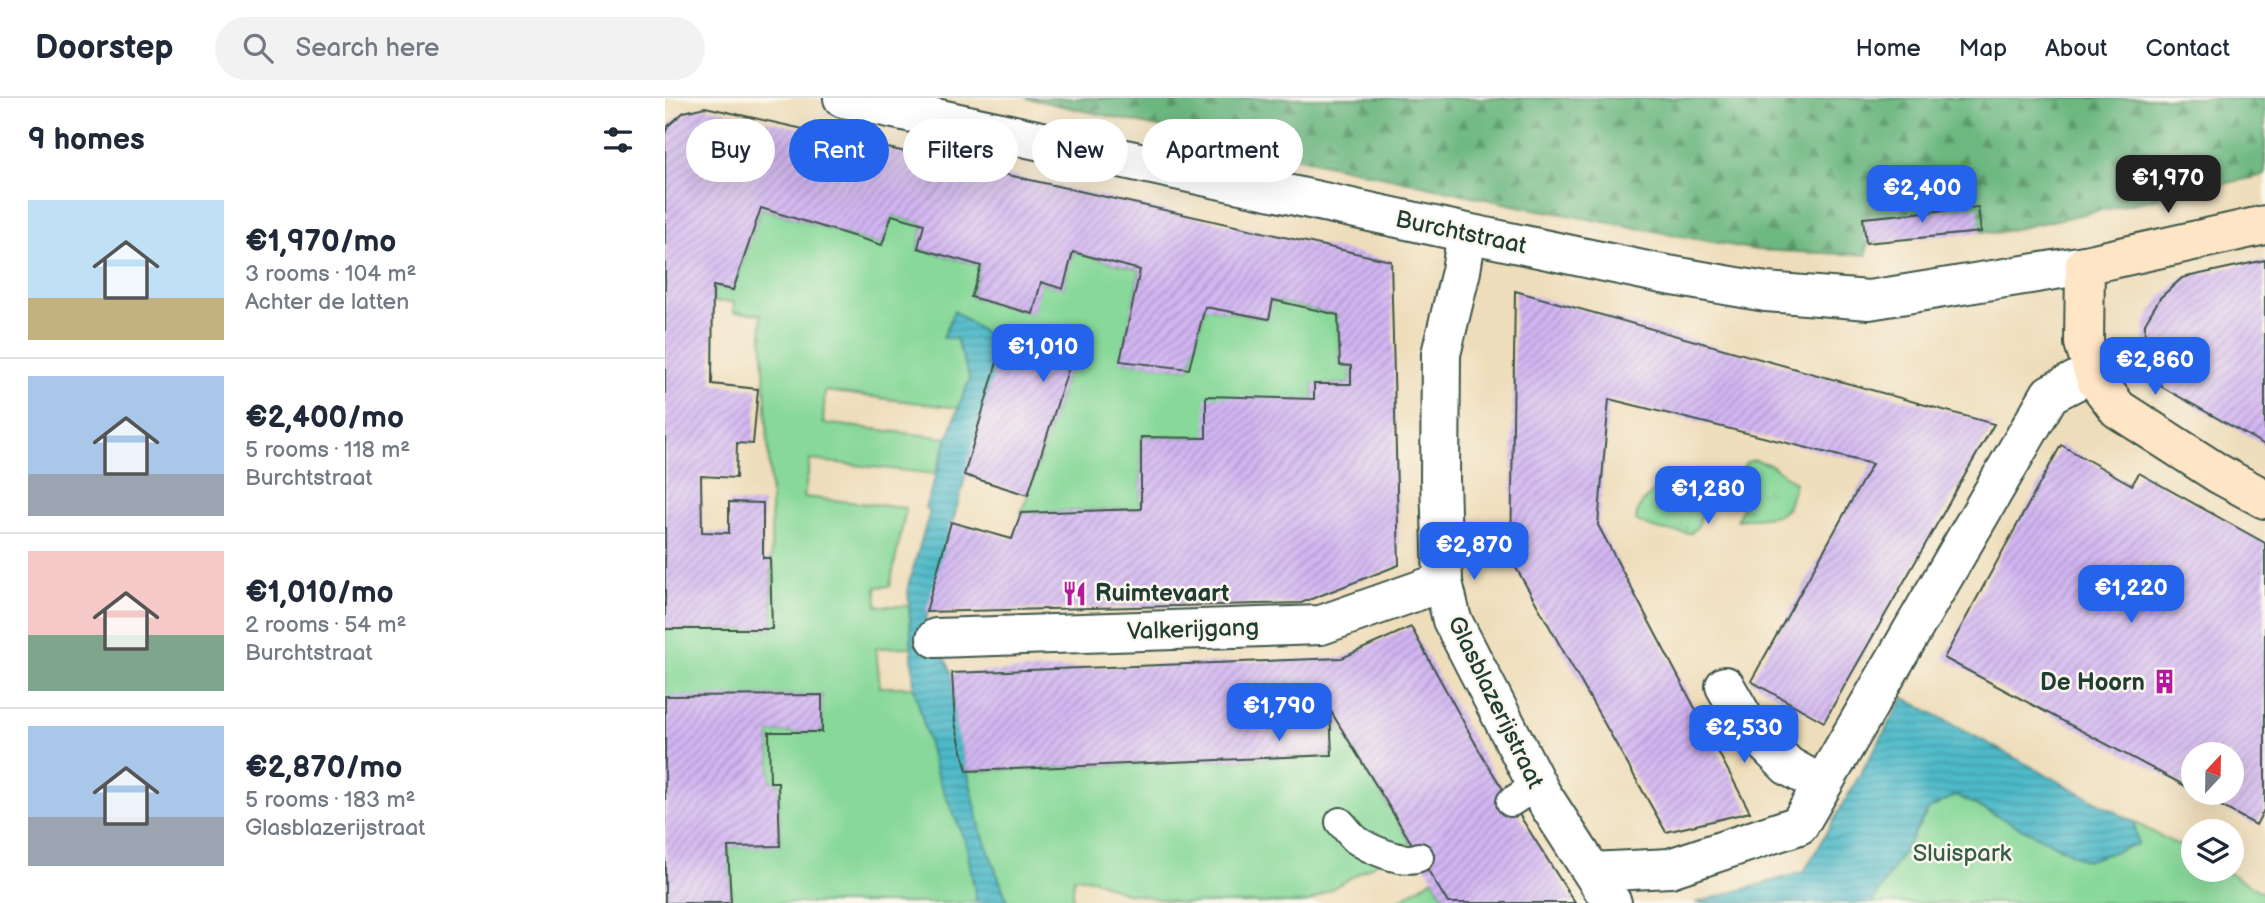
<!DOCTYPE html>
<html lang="en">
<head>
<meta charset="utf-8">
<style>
  :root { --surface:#fff; --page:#f2f2f3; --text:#1f2937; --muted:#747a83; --line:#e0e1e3; --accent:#2563eb }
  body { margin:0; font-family:"Balsamiq Sans",sans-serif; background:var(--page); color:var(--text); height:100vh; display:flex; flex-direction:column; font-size:26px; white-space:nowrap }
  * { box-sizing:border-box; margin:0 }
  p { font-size:23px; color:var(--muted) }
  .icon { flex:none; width:38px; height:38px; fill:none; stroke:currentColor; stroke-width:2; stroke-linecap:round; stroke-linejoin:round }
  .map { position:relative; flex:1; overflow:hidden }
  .details { display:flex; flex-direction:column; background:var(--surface); width:665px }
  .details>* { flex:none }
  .banner { position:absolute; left:21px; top:21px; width:665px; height:63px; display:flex; gap:14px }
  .needle { width:46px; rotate:22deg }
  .controls { position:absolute; left:1516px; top:644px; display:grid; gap:14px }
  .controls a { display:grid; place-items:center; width:63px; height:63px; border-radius:50%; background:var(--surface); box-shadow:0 7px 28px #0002; font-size:35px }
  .price { position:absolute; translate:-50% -60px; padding:0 16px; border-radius:14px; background:var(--accent); color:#fff; font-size:23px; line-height:46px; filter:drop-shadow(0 2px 4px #0008) }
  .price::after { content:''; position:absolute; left:50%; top:42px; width:21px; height:16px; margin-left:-10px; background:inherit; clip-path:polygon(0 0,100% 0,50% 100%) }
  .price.current { background:#222; color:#fff }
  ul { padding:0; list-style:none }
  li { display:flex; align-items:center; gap:21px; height:175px; padding:0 28px }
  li+li { border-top:2px solid var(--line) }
  li span { display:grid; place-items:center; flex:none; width:196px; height:140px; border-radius:0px; color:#555 }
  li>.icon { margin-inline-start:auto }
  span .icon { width:84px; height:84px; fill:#fffc; stroke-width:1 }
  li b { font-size:30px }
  h2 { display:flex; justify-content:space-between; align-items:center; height:84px; padding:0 28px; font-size:30px }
  .chip { padding:0 24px; border-radius:32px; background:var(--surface); box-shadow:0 7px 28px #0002; font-size:24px; line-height:63px }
  .chip.current { background:var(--accent); color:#fff }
  header { display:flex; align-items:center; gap:42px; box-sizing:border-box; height:98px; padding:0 35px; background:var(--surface); border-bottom:2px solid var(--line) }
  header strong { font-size:33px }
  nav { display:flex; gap:38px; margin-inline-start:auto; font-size:24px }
  .search { width:490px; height:63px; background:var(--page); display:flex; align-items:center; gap:18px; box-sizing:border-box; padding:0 24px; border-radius:38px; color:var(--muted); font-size:26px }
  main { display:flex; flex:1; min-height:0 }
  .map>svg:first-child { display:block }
  .grass { fill:url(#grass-tufts); stroke:#538a66; stroke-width:2 }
  .forest { fill:url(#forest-firs); stroke:#467a5a; stroke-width:2 }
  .green { fill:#87d899; stroke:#538a66; stroke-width:2 }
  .water { fill:url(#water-rules); stroke:#367c7e; stroke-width:2 }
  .building { fill:url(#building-hatch) }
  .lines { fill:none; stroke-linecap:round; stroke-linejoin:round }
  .lane-casing { stroke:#3e5548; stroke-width:32 }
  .street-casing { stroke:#3e5548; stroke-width:42 }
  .secondary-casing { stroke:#3e5548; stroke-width:42 }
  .lane { stroke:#fff; stroke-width:28 }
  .street { stroke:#fff; stroke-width:38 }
  .secondary { stroke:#fee5c5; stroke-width:38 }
  .labels { text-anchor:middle; stroke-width:5; stroke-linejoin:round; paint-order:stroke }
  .street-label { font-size:24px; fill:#1f3d34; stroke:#fbf7ec }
  .poi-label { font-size:24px; font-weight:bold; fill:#1f3d34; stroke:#fbf7ec; text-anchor:start }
  .park-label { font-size:24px; fill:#345c48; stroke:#fbf7ec }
</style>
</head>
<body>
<header>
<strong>Doorstep</strong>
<div class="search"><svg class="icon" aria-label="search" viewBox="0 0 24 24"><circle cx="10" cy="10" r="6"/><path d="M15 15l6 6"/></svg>Search here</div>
<nav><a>Home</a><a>Map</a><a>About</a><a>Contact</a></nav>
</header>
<main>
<section class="details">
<h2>9 homes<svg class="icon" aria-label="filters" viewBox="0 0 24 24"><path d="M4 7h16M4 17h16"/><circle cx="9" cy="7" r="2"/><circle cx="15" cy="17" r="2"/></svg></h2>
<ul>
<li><span style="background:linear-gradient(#bfe0f5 70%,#c2b280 0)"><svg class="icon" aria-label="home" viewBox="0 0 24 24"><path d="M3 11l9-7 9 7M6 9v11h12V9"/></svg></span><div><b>€1,970/mo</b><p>3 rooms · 104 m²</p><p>Achter de latten</p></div></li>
<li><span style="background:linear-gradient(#a9c7e8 70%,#9aa5b1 0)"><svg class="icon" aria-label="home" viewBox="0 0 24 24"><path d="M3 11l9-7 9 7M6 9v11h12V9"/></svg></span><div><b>€2,400/mo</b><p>5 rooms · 118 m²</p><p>Burchtstraat</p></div></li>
<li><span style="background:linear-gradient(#f6c9c9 60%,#7fa58c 0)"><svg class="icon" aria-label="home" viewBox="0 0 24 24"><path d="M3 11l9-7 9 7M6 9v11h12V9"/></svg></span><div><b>€1,010/mo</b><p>2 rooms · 54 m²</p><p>Burchtstraat</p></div></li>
<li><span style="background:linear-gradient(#a9c7e8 65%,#9aa5b1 0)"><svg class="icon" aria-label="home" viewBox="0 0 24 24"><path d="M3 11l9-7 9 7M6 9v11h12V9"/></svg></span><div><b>€2,870/mo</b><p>5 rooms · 183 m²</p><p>Glasblazerijstraat</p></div></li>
</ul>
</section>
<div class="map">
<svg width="1600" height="805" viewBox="0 0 1600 805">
  <defs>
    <pattern id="grass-tufts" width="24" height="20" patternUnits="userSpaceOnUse" patternTransform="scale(1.75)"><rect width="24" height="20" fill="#87d899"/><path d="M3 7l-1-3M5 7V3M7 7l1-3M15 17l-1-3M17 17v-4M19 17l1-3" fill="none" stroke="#74ba84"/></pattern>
    <pattern id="forest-firs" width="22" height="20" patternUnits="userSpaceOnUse" patternTransform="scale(1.75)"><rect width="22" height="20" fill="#6db881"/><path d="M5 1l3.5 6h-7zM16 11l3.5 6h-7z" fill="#59976a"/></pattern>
    <pattern id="water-rules" width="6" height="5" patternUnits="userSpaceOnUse" patternTransform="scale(1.75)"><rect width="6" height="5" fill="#4ebac9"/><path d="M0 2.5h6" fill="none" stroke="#4098a4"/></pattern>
    <pattern id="building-hatch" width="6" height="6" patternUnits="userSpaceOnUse" patternTransform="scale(1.75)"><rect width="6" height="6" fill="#d2b5f2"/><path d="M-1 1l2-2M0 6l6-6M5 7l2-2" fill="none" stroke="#aa94c5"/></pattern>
  </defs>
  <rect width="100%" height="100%" fill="#fbf7ec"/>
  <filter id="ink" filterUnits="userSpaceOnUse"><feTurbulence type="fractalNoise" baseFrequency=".0143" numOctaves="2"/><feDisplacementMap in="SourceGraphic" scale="14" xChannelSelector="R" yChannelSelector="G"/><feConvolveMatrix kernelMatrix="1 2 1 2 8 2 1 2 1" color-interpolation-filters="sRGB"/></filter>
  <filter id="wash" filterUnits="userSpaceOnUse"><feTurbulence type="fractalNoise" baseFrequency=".00686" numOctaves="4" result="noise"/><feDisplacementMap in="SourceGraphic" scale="28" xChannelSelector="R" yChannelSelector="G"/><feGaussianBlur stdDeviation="1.57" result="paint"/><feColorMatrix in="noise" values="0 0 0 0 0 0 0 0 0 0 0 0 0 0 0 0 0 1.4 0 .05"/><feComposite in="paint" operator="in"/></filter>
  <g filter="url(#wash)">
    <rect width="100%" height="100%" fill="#eeddba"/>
    <path class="grass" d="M 1090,362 L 1106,367 L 1130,385 L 1122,411 L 1114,417 L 1072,422 L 1084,393 L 1078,370 L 1081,364 Z
      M 1000,385 L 1017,385 L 1042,402 L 1033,428 L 1026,435 C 1006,434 988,433 971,422 C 972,405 987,394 1000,385 Z"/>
    <path class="forest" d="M 361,0 L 1600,0 L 1600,77 L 1331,135 L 1290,131 L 1202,146 L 1202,157 L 1091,152 L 848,107 Z"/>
    <path class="green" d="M 96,110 L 217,147 L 227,117 L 259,126 L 253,150 L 316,168 L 306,199 L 367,215 L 376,184 L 398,190 L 408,154 L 475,172 L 456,263 L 524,271 L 540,209 L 603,221 L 608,202 L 673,217 L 675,267 L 686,268 L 686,286 L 649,286 L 649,301 L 541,340 L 476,339 L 476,411 L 356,415 L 363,397 L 410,250 L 337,247 L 289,213 L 278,240 L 291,240 L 305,281 L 293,310 L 160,293 L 158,325 L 283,340 L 270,376 L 145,362 L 139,399 L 241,410 L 225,488 L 211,489 L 212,508 L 244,508 L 247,549 L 211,550 L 215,589 L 249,589 L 272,677 L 301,745 L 312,805 L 66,805 L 63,749 L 115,747 L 113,684 L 105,684 L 104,634 L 157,634 L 157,597 L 0,599 L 0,531 L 107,531 L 106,401 L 96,216 L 69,214 L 69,204 L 48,204 L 48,188 L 68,192 Z
      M 665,612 L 746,745 L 644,804 L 636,805 L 516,805 L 457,794 L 428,781 L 409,779 L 407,805 L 343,805 L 316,733 L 302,673 L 666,657 Z
      M 1291,697 L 1421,763 L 1473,746 L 1469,724 L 1528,755 L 1528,772 L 1559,772 L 1600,796 L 1600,805 L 1207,805 L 1264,711 Z
      M 768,781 L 783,805 L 731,805 L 731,804 Z"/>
    <path class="water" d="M 289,213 L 337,247 L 261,520 L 287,575 L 291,624 L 316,733 L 343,805 L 312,805 L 301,745 L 272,677 L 249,589 L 243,488 L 265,413 L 260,410 L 293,310 L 305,281 L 291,240 L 278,240 Z
      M 1239,600 L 1469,724 L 1473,746 L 1421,763 L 1291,697 L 1264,711 L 1207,805 L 1030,805 L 1139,774 Z"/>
    <g id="blocks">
      <path class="building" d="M 40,9 L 726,163 L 734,467 L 636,505 L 261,514 L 286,424 L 347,441 L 356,415 L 476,411 L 476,339 L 541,340 L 541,298 L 649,301 L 649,286 L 686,286 L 686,268 L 675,267 L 673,217 L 608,202 L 604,221 L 540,209 L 524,271 L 455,263 L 475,172 L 408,154 L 398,191 L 376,184 L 368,216 L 306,199 L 316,168 L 253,150 L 259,126 L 227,117 L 217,147 L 96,110 L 68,192 L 48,188 L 47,286 L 93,291 L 88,346 L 72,345 L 71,380 L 36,378 L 37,434 L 64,435 L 64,404 L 98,405 L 98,460 L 105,460 L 107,531 L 0,531 L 0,36 L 3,28 L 19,14 Z
        M 1313,109 L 1316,134 L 1201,145 L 1198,120 Z
        M 1600,162 L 1600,347 L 1497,289 L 1479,257 L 1480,225 L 1495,200 L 1517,180 Z
        M 850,193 L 1329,326 L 1159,624 L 1086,583 L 1207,366 L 944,301 L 933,427 L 1085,714 L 1001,734 L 846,461 Z
        M 337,247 L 410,250 L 363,397 L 299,377 Z
        M 1396,347 L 1467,387 L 1474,375 L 1600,445 L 1600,710 L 1591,727 L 1532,695 L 1566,695 L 1566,656 L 1528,656 L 1528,692 L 1279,560 Z
        M 746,529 L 819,661 L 910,805 L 783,805 L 665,612 L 667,657 L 302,673 L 290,625 L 287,575 L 677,560 Z
        M 157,597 L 157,634 L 104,634 L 105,684 L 113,684 L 115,748 L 63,749 L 66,805 L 0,805 L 0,598 Z"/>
    </g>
  </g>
  <g filter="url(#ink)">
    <use href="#blocks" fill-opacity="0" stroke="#3e5548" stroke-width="2"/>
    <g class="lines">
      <defs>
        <path id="lane" d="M 846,704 L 872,687
          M 675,724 C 680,729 685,736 690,741 C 704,751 738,766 754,759"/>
        <path id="street" d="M 178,0 L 802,135 L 997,176 L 1101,194 L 1204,202 L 1420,167
          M 802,135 L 796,173 L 776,256 L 775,380 L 778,484 L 787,522 L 876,695 L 947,805
          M 271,540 L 656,527 L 778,484
          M 1060,588 L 1083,628 L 1123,668 L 1157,687
          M 927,774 L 1005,770 L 1134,727 L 1385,296 L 1428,274"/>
        <path id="secondary" d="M 1600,127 L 1420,167 L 1419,245 L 1431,282 L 1453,311 L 1554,376 L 1600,401"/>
      </defs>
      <use href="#lane" class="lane-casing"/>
      <use href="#street" class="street-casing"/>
      <use href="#secondary" class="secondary-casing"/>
      <use href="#lane" class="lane"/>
      <use href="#street" class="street"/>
      <use href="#secondary" class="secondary"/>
    </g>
  </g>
  <defs>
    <symbol id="restaurant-bare" viewBox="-9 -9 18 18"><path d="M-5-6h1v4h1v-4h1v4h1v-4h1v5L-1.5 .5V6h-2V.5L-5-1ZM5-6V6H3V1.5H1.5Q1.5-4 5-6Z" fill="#b5179e" stroke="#fbf7ec" stroke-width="2.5" paint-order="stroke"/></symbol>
    <symbol id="building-bare" viewBox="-9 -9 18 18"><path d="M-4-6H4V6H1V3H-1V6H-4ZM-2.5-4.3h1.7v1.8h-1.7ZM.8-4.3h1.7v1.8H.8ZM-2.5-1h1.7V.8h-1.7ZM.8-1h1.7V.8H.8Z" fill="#b5179e" stroke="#fbf7ec" stroke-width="2.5" paint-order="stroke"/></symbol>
  </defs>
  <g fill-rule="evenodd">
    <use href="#restaurant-bare" x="392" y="478" width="35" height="35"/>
    <use href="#building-bare" x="1482" y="566" width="35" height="35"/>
  </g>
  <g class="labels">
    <g class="street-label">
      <text transform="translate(796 134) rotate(12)" y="8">Burchtstraat</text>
      <text transform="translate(528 531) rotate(-2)" y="8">Valkerijgang</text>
      <text transform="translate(831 604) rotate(64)" y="8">Glasblazerijstraat</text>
    </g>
    <g class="poi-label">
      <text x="430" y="503">Ruimtevaart</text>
      <text x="1480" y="592" text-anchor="end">De Hoorn</text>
    </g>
    <g class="park-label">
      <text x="1297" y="763">Sluispark</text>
    </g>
  </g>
</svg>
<div class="controls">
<a><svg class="needle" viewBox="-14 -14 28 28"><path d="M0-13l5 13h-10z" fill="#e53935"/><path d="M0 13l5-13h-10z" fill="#747a83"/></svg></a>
<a><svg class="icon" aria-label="layers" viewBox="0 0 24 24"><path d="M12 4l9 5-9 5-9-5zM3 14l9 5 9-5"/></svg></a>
</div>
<b class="price current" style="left:1503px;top:117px">€1,970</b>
<b class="price" style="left:1257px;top:127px">€2,400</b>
<b class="price" style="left:378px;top:286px">€1,010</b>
<b class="price" style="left:1490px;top:299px">€2,860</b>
<b class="price" style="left:1043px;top:428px">€1,280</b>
<b class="price" style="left:809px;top:484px">€2,870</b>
<b class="price" style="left:1466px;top:527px">€1,220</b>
<b class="price" style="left:614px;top:645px">€1,790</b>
<b class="price" style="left:1079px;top:667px">€2,530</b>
<div class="banner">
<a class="chip">Buy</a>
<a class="chip current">Rent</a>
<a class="chip">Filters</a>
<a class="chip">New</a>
<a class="chip">Apartment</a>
</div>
</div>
</main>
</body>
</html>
